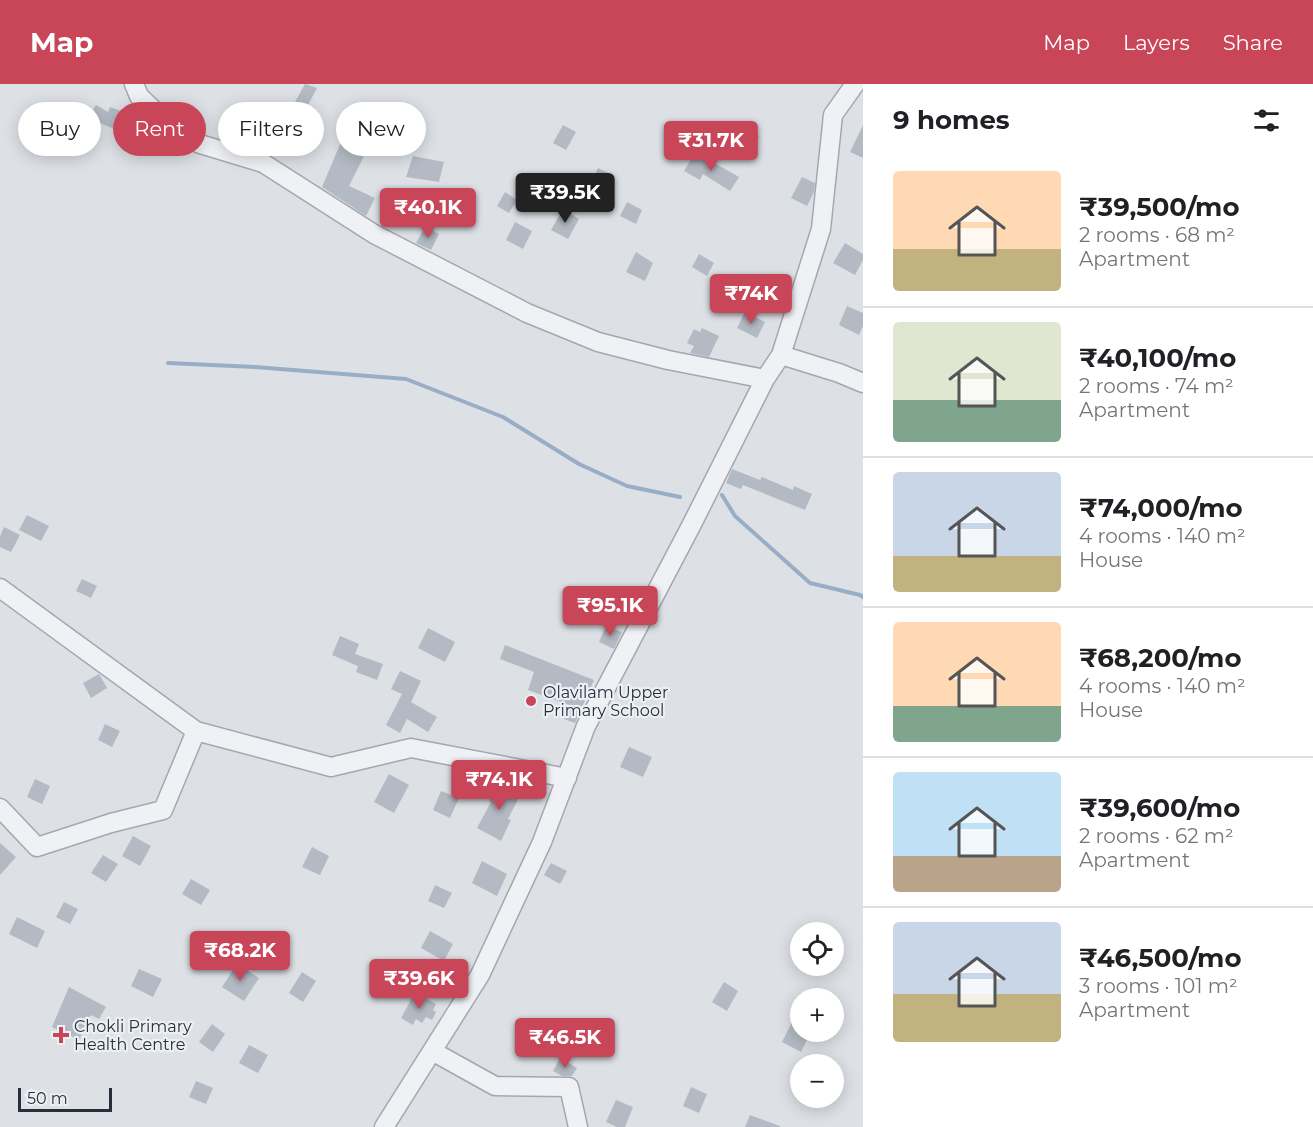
<!DOCTYPE html>
<html lang="en">
<head>
<meta charset="utf-8">
<style>
  :root { --surface:#fff; --page:#f6f6f6; --text:#202124; --muted:#757577; --line:#e0e0e0; --accent:#c94558 }
  body { margin:0; font-family:Montserrat,sans-serif; background:var(--page); color:var(--text); height:100vh; display:flex; flex-direction:column; font-size:22px; white-space:nowrap }
  * { box-sizing:border-box; margin:0 }
  p { font-size:20px; color:var(--muted) }
  .icon { flex:none; width:33px; height:33px; fill:none; stroke:currentColor; stroke-width:2; stroke-linecap:round; stroke-linejoin:round }
  .map { position:relative; flex:1; overflow:hidden }
  .drawer { display:flex; flex-direction:column; background:var(--surface); width:450px }
  .drawer>* { flex:none }
  .hud { position:absolute; left:18px; top:18px; width:570px; height:54px; display:flex; gap:12px }
  .buttons { position:absolute; left:790px; top:838px; display:grid; gap:12px }
  .buttons a { display:grid; place-items:center; width:54px; height:54px; border-radius:50%; background:var(--surface); box-shadow:0 3px 15px #0003; font-size:30px }
  .scale { position:absolute; left:18px; bottom:15px; width:94px; box-sizing:border-box; padding-left:6px; border:3px solid #272f3c; border-top:0; font-size:16px; line-height:21px; white-space:nowrap; color:#272f3c; -webkit-text-stroke:4px #eceff4; paint-order:stroke }
  .price { position:absolute; translate:-50% -51px; padding:0 14px; border-radius:6px; background:var(--accent); color:#fff; font-size:20px; line-height:39px; filter:drop-shadow(0 2px 3px #0008) }
  .price::after { content:''; position:absolute; left:50%; top:36px; width:18px; height:14px; margin-left:-9px; background:inherit; clip-path:polygon(0 0,100% 0,50% 100%) }
  .price.on { background:#222; color:#fff }
  ul { padding:0; list-style:none }
  li { display:flex; align-items:center; gap:18px; height:150px; padding:0 30px }
  li+li { border-top:2px solid var(--line) }
  li span { display:grid; place-items:center; flex:none; width:168px; height:120px; border-radius:6px; color:#555 }
  li>.icon { margin-inline-start:auto }
  span .icon { width:72px; height:72px; fill:#fffc; stroke-width:1 }
  li b { font-size:26px }
  h2 { display:flex; justify-content:space-between; align-items:center; height:72px; padding:0 30px; font-size:26px }
  .chip { padding:0 21px; border-radius:27px; background:var(--surface); box-shadow:0 3px 15px #0003; font-size:21px; line-height:54px }
  .chip.on { background:var(--accent); color:#fff }
  header { display:flex; align-items:center; gap:36px; box-sizing:border-box; height:84px; padding:0 30px; background:var(--accent); color:#fff }
  header strong { font-size:28px }
  nav { display:flex; gap:33px; margin-inline-start:auto; font-size:21px }
  main { display:flex; flex:1; min-height:0 }
  .map>svg:first-child { display:block }
  .lines { fill:none; stroke-linecap:round; stroke-linejoin:round }
  .stream { stroke:#99aec6; stroke-width:4 }
  .building { fill:#b4bac3 }
  .minor-casing { stroke:#a3a8b0; stroke-width:21 }
  .minor { stroke:#eff1f5; stroke-width:18 }
  .poi-dot { fill:#c94558; stroke:#eceff4; stroke-width:2 }
  .labels { text-anchor:middle; stroke-width:4.5; stroke-linejoin:round; paint-order:stroke }
  .poi-label { font-size:16px; fill:#272f3c; stroke:#eceff4; text-anchor:start }
</style>
</head>
<body>
<header>
<strong>Map</strong>
<nav><a>Map</a><a>Layers</a><a>Share</a></nav>
</header>
<main>
<div class="map">
<svg width="863" height="1043" viewBox="0 0 863 1043">
  <rect width="100%" height="100%" fill="#dde1e6"/>
  <g class="lines">
    <path class="stream" d="M 168,279 L 255,283 L 406,295 L 503,333 L 579,380 L 627,402 L 680,413
      M 722,411 L 735,432 L 810,499 L 860,511 L 863,513"/>
  </g>
  <path class="building" d="M 305,0 L 317,4 L 305,27 L 314,32 L 306,45 L 286,34 Z
    M 96,21 L 108,28 L 110,23 L 121,27 L 119,31 L 136,37 L 129,55 L 117,50 L 119,47 L 88,34 Z
    M 563,41 L 576,48 L 566,66 L 553,59 Z
    M 863,41 L 863,74 L 850,68 Z
    M 742,43 L 759,52 L 748,72 L 732,64 Z
    M 341,58 L 365,70 L 349,102 L 375,114 L 366,132 L 322,103 Z
    M 695,68 L 739,93 L 730,107 L 703,90 L 700,96 L 684,87 Z
    M 413,72 L 444,78 L 439,98 L 406,93 Z
    M 598,84 L 614,92 L 608,103 L 593,95 Z
    M 802,93 L 815,99 L 814,108 L 807,122 L 791,114 Z
    M 505,108 L 517,116 L 509,129 L 497,122 Z
    M 627,118 L 642,126 L 636,140 L 620,132 Z
    M 563,125 L 579,135 L 568,155 L 551,146 Z
    M 515,138 L 532,147 L 523,165 L 506,156 Z
    M 425,143 L 439,150 L 431,166 L 416,159 Z
    M 845,159 L 863,170 L 863,176 L 855,191 L 833,179 Z
    M 636,168 L 653,179 L 645,197 L 626,188 Z
    M 699,170 L 714,179 L 707,192 L 692,183 Z
    M 847,222 L 863,229 L 863,242 L 859,251 L 839,241 Z
    M 745,228 L 765,238 L 757,254 L 737,244 Z
    M 702,244 L 719,252 L 709,273 L 690,269 L 694,262 L 687,259 L 694,245 L 700,248 Z
    M 732,385 L 760,396 L 762,393 L 793,406 L 794,402 L 812,410 L 805,426 L 743,401 L 741,405 L 726,399 Z
    M 27,431 L 49,442 L 41,457 L 19,446 Z
    M 4,443 L 20,451 L 11,468 L 0,463 L 0,452 Z
    M 82,495 L 97,502 L 91,514 L 76,507 Z
    M 606,542 L 622,548 L 614,565 L 599,558 Z
    M 428,544 L 455,558 L 445,578 L 418,564 Z
    M 340,552 L 359,560 L 355,570 L 383,580 L 377,596 L 356,588 L 358,582 L 332,571 Z
    M 505,561 L 594,596 L 575,639 L 564,635 L 569,621 L 528,606 L 534,588 L 500,575 Z
    M 400,587 L 421,597 L 411,618 L 437,633 L 428,648 L 407,635 L 400,649 L 386,641 L 402,610 L 391,605 Z
    M 99,590 L 107,604 L 91,614 L 83,599 Z
    M 105,640 L 120,647 L 112,663 L 98,656 Z
    M 629,663 L 652,673 L 643,693 L 620,683 Z
    M 389,690 L 409,701 L 394,729 L 374,718 Z
    M 35,695 L 50,702 L 42,720 L 27,713 Z
    M 498,698 L 521,709 L 508,735 L 511,736 L 501,757 L 477,744 L 491,718 L 489,717 Z
    M 441,707 L 459,714 L 450,734 L 433,726 Z
    M 133,752 L 151,762 L 140,782 L 122,772 Z
    M 0,759 L 16,773 L 0,791 Z
    M 312,763 L 329,772 L 320,791 L 302,783 Z
    M 103,771 L 118,780 L 106,798 L 91,789 Z
    M 482,777 L 507,790 L 497,812 L 472,799 Z
    M 551,779 L 567,787 L 560,800 L 544,791 Z
    M 191,795 L 210,806 L 201,821 L 182,810 Z
    M 435,801 L 452,809 L 444,824 L 428,817 Z
    M 64,818 L 78,825 L 70,840 L 56,833 Z
    M 17,833 L 45,847 L 37,864 L 9,850 Z
    M 430,847 L 453,860 L 444,877 L 421,864 Z
    M 237,880 L 259,894 L 244,917 L 222,903 Z
    M 139,885 L 162,895 L 153,913 L 131,902 Z
    M 302,888 L 316,897 L 303,918 L 289,909 Z
    M 724,898 L 738,907 L 727,927 L 712,918 Z
    M 69,903 L 106,923 L 99,935 L 91,931 L 79,956 L 69,951 L 67,954 L 58,950 L 60,947 L 52,943 Z
    M 415,908 L 436,920 L 433,926 L 436,928 L 432,936 L 426,933 L 422,939 L 416,935 L 413,941 L 401,934 Z
    M 793,936 L 801,940 L 801,948 L 811,948 L 801,968 L 782,958 Z
    M 212,940 L 225,950 L 213,968 L 199,958 Z
    M 249,961 L 268,971 L 258,989 L 239,979 Z
    M 560,974 L 577,984 L 572,992 L 562,992 L 553,987 Z
    M 196,997 L 213,1004 L 206,1020 L 189,1013 Z
    M 691,1003 L 707,1010 L 699,1029 L 683,1022 Z
    M 616,1016 L 633,1023 L 625,1043 L 617,1043 L 606,1038 Z
    M 750,1031 L 780,1042 L 780,1043 L 745,1043 Z"/>
  <g class="lines">
    <defs>
      <path id="minor" d="M 134,0 L 139,12 L 168,40 L 200,60 L 263,79 L 374,150 L 527,229 L 598,258 L 668,276 L 765,295 L 781,271 L 839,289 L 863,299
        M 781,271 L 821,145 L 833,31 L 855,0
        M 0,504 L 196,647 L 331,683 L 411,664 L 567,694
        M 0,724 L 37,763 L 111,739 L 163,726 L 196,647
        M 432,967 L 495,1002 L 569,1003 L 578,1043
        M 384,1043 L 480,891 L 542,758 L 586,642 L 692,440 L 765,295"/>
    </defs>
    <use href="#minor" class="minor-casing"/>
    <use href="#minor" class="minor"/>
  </g>
  <g class="poi-dot">
    <circle cx="531" cy="617" r="6"/>
    <path d="M58 942h6v6h6v6h-6v6h-6v-6h-6v-6h6z"/>
  </g>
  <g class="labels">
    <g class="poi-label">
      <text x="543" y="614">Olavilam Upper<tspan x="543" dy="18">Primary School</tspan></text>
      <text x="74" y="948">Chokli Primary<tspan x="74" dy="18">Health Centre</tspan></text>
    </g>
  </g>
</svg>
<div class="buttons">
<a><svg class="icon" aria-label="locate" viewBox="0 0 24 24"><circle cx="12" cy="12" r="6"/><path d="M12 2v4M12 18v4M2 12h4M18 12h4"/></svg></a>
<a>+</a>
<a>−</a>
</div>
<div class="scale">50 m</div>
<b class="price" style="left:711px;top:88px">₹31.7K</b>
<b class="price on" style="left:565px;top:140px">₹39.5K</b>
<b class="price" style="left:428px;top:155px">₹40.1K</b>
<b class="price" style="left:751px;top:241px">₹74K</b>
<b class="price" style="left:610px;top:553px">₹95.1K</b>
<b class="price" style="left:499px;top:727px">₹74.1K</b>
<b class="price" style="left:240px;top:898px">₹68.2K</b>
<b class="price" style="left:419px;top:926px">₹39.6K</b>
<b class="price" style="left:565px;top:985px">₹46.5K</b>
<div class="hud">
<a class="chip">Buy</a>
<a class="chip on">Rent</a>
<a class="chip">Filters</a>
<a class="chip">New</a>
</div>
</div>
<section class="drawer">
<h2>9 homes<svg class="icon" aria-label="filters" viewBox="0 0 24 24"><path d="M4 7h16M4 17h16"/><circle cx="9" cy="7" r="2"/><circle cx="15" cy="17" r="2"/></svg></h2>
<ul>
<li><span style="background:linear-gradient(#ffd9b3 65%,#c2b280 0)"><svg class="icon" aria-label="home" viewBox="0 0 24 24"><path d="M3 11l9-7 9 7M6 9v11h12V9"/></svg></span><div><b>₹39,500/mo</b><p>2 rooms · 68 m²</p><p>Apartment</p></div></li>
<li><span style="background:linear-gradient(#dfe7d0 65%,#7fa58c 0)"><svg class="icon" aria-label="home" viewBox="0 0 24 24"><path d="M3 11l9-7 9 7M6 9v11h12V9"/></svg></span><div><b>₹40,100/mo</b><p>2 rooms · 74 m²</p><p>Apartment</p></div></li>
<li><span style="background:linear-gradient(#c9d6e8 70%,#c2b280 0)"><svg class="icon" aria-label="home" viewBox="0 0 24 24"><path d="M3 11l9-7 9 7M6 9v11h12V9"/></svg></span><div><b>₹74,000/mo</b><p>4 rooms · 140 m²</p><p>House</p></div></li>
<li><span style="background:linear-gradient(#ffd9b3 70%,#7fa58c 0)"><svg class="icon" aria-label="home" viewBox="0 0 24 24"><path d="M3 11l9-7 9 7M6 9v11h12V9"/></svg></span><div><b>₹68,200/mo</b><p>4 rooms · 140 m²</p><p>House</p></div></li>
<li><span style="background:linear-gradient(#bfe0f5 70%,#b9a48a 0)"><svg class="icon" aria-label="home" viewBox="0 0 24 24"><path d="M3 11l9-7 9 7M6 9v11h12V9"/></svg></span><div><b>₹39,600/mo</b><p>2 rooms · 62 m²</p><p>Apartment</p></div></li>
<li><span style="background:linear-gradient(#c9d6e8 60%,#c2b280 0)"><svg class="icon" aria-label="home" viewBox="0 0 24 24"><path d="M3 11l9-7 9 7M6 9v11h12V9"/></svg></span><div><b>₹46,500/mo</b><p>3 rooms · 101 m²</p><p>Apartment</p></div></li>
</ul>
</section>
</main>
</body>
</html>
